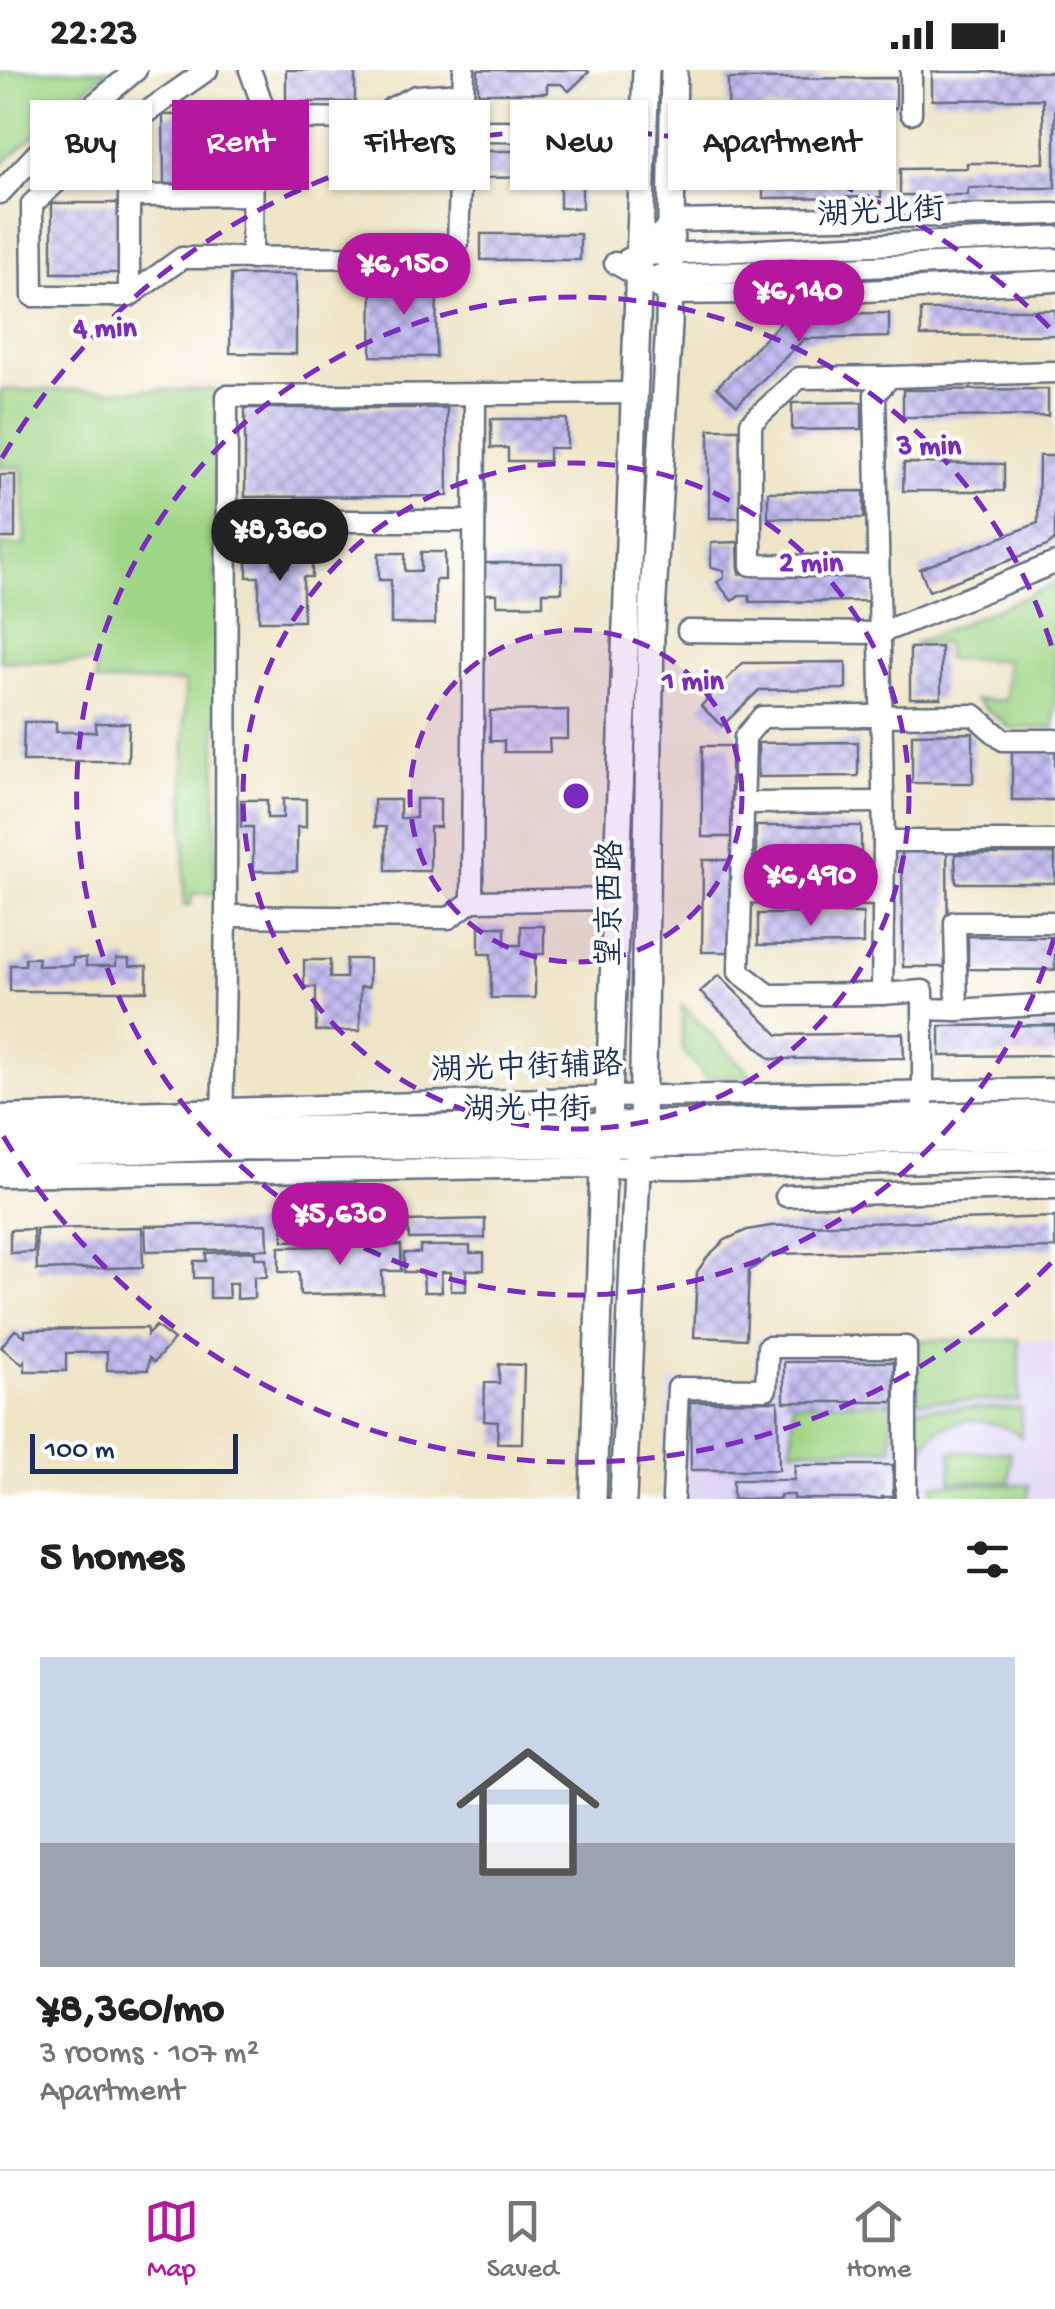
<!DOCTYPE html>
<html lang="en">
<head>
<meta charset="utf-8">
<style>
  :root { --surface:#fff; --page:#f2f2f2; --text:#222; --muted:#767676; --line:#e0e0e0; --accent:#b5179e }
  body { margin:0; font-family:"Gochi Hand","LXGW WenKai TC",sans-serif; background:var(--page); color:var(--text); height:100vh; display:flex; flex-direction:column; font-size:38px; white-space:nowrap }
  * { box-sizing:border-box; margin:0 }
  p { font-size:32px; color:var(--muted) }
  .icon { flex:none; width:55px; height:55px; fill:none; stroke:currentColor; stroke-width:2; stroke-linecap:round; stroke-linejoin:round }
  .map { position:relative; height:1429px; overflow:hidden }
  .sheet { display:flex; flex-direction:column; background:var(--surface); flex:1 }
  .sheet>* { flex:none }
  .guide { position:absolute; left:30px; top:30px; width:995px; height:90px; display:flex; gap:20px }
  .scale { position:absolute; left:30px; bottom:25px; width:208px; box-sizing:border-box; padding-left:10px; border:5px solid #1b2f5e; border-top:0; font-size:28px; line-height:35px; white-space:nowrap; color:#1b2f5e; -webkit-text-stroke:8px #fff; paint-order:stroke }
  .price { position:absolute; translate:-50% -85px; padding:0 22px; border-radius:35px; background:var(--accent); color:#fff; font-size:32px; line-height:65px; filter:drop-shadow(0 2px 5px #0008) }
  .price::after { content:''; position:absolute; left:50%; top:60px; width:30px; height:22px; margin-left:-15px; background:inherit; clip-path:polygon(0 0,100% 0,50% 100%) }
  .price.on { background:#222; color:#fff }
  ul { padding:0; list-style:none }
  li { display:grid; align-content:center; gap:20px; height:530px; padding:0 40px }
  li span { display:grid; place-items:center; height:310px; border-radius:0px; color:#555 }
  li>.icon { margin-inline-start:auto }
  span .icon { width:180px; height:180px; fill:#fffc; stroke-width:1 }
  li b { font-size:42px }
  h2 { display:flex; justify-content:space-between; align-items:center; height:120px; padding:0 40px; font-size:42px }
  .chip { padding:0 35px; border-radius:0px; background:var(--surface); box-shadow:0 2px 8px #0004; font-size:35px; line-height:90px }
  .chip.on { background:var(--accent); color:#fff }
  .status { display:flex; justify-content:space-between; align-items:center; height:70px; padding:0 50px; background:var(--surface); direction:ltr }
  .status svg { height:28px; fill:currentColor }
  .tab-bar { display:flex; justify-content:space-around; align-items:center; height:140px; border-top:2px solid var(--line); background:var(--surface); font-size:28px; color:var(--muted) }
  .tab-bar a { display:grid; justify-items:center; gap:5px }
  .tab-bar .on { color:var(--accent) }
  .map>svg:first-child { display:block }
  .built { fill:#dfd5f5 }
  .green { fill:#a0d687; stroke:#5e8272; stroke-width:2.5 }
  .building { fill:url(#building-cross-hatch) }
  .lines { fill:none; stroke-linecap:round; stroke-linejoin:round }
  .minor-casing { stroke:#656e82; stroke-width:25 }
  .major-casing { stroke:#656e82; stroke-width:30 }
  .minor { stroke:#fff; stroke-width:20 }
  .major { stroke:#fff; stroke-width:25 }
  .ring { fill:none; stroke:#7b2cbf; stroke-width:5; stroke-dasharray:18 12 }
  .labels { text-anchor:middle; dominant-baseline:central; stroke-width:8; stroke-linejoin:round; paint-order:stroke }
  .street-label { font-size:32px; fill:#1b2f5e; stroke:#fff }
  .centre { fill:#7b2cbf; stroke:#fff; stroke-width:5 }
  .ring-label { font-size:30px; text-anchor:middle; font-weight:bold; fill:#7b2cbf; stroke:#fff; stroke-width:8; stroke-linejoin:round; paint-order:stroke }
</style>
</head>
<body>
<div class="status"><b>22:23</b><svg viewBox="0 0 49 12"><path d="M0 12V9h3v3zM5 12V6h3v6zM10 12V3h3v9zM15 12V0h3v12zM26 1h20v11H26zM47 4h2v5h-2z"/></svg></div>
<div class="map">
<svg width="1055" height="1429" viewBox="0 0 1055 1429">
  <defs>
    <pattern id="building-cross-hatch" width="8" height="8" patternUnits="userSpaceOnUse" patternTransform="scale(2.5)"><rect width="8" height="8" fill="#c4bcef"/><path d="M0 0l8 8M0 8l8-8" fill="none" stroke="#9e99c5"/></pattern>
  </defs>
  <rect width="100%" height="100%" fill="#fff"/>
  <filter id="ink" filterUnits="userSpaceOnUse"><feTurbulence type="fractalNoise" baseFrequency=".01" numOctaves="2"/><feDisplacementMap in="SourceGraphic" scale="20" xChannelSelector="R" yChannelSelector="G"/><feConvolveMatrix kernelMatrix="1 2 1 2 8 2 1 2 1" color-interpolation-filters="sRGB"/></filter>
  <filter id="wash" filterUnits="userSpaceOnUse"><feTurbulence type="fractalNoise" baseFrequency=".0048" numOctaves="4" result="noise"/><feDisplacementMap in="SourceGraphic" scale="40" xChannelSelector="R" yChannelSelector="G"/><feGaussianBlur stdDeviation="2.25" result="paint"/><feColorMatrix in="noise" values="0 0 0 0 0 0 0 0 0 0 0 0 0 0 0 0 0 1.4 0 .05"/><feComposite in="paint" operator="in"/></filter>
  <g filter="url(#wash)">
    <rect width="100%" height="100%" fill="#eee4c6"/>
    <path class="built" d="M755,1268L1055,1271V1429H663L669,1311L755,1312Z"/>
    <g class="green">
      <path d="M0,0H107L0,96Z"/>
      <path d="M0,320H216V823L192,824L191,835H184L185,612H96V593L0,591V475H25L22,397H0Z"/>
      <path d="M1055,514V658H1010L975,630H1006V590L947,589L945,573L913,574Z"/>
      <path d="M682,935L753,1007H706L682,980Z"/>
      <path d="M918,1270H1019V1331H917Z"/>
      <path d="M793,1333H892V1379H792Z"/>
      <path d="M916,1338H1021V1367C996,1347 950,1342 928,1371C924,1377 920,1385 916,1392Z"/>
      <path d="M951,1382H1010V1412L951,1411Z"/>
      <path d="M933,1414L1029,1415L1028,1429H933Z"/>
    </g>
    <g id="blocks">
      <g class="building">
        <rect x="286" y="0" width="69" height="32"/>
        <path d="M478,0H586L589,2L569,21L561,14H547V23H478Z"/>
        <path d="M932,2H1055V118H968V125H900V99L967,98V93H1044L1043,29L932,30Z"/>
        <path d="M896,8V38H761L762,93H729L728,9Z"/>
        <path d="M235,44V114H164L163,45Z"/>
        <path d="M475,81H566L582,98V138H560V116L550,107L475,108Z"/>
        <path d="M881,98V127L763,128V115H749V99Z"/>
        <rect x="52" y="133" width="71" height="70"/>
        <rect x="481" y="164" width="99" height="26"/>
        <path d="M231,205H296V284L230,283Z"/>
        <path d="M372,208L437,209L436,287L371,286Z"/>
        <path d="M921,240H1055V265L921,266Z"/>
        <path d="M889,243V267L804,269L737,335L717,317L789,244Z"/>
        <path d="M1048,319V346L903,347V320Z"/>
        <path d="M862,332V359L792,360V333Z"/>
        <path d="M245,338H447L448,426L245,427Z"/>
        <path d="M491,349H567V378H549V391H508V378H491Z"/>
        <rect x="709" y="359" width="31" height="89"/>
        <path d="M1039,386H1055V470L1047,476L929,521L920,499L1038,453Z"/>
        <path d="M904,393L1004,394V421H903Z"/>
        <rect x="0" y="405" width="15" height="63"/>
        <path d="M864,421V448H768V422Z"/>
        <path d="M738,472L739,504H871L872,531L750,532L749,525H739L732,531L717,512L724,508V500L711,497V473Z"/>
        <path d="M289,479H312V507H303V551H259V507H247V480H273V498H289Z"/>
        <path d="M421,482H445V510H435V554H391V510H379V483H405V501H421Z"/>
        <path d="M484,493H562V522H543V535H497V524H484Z"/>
        <path d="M941,577V628H910V578Z"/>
        <path d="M846,592V619L759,620L722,656L701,636L743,593Z"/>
        <path d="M568,640V669H549L550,682H504V671H490V641Z"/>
        <path d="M24,652H56V662H96V653H129L128,691H23Z"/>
        <path d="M973,663V713H912V664Z"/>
        <path d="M858,672V706L758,707V673Z"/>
        <rect x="702" y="676" width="29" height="91"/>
        <rect x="1012" y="680" width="43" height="50"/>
        <path d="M283,729H306V757H297V801H253V757H241V730H267V748H283Z"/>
        <path d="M416,729H440V757H430V801H386V757H374V730H400V748H416Z"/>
        <rect x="756" y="756" width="105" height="31"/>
        <path d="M947,780L948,897H903L902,781Z"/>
        <path d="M955,784H1055V813H956Z"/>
        <path d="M703,790H730L729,882H702Z"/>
        <path d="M863,843V874L758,875V844Z"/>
        <path d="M521,856H544V884H535V928H491V884H479V857H505V875H521Z"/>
        <path d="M968,866L1055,867V900L968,899Z"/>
        <path d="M25,888H38V896L73,895V888H86V896H116V889H129V896H147V921H10V895H25Z"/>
        <path d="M346,889H369V917H360V961H316V917H304V890H330V908H346Z"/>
        <path d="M719,905L778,965L903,963L904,988L770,989L700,922Z"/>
        <path d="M1055,955V985L940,986V956Z"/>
        <path d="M1055,1147V1178L773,1184L749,1201L746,1269L694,1267L697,1202L708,1186L725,1170L747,1160L771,1156Z"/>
        <path d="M485,1149V1168L409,1169L408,1151Z"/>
        <path d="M385,1150L386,1168L283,1171V1153Z"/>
        <path d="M267,1154L268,1179L146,1181L145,1156Z"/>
        <path d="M142,1157L143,1197L37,1200L36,1159Z"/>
        <path d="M33,1159L34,1182L10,1183V1160Z"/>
        <path d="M401,1175V1201H382L383,1223L300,1225L299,1202H279V1177Z"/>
        <path d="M420,1176H470V1183H484V1200H466V1221H451V1202H441L442,1222H424L423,1202H404V1183H420Z"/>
        <path d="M255,1181V1188H266L267,1207H254V1228L237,1229V1213H228L229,1228H210V1208H194V1191H206V1183Z"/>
        <path d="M156,1256L174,1270L154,1292L149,1288L148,1300H107V1282L66,1283V1301H25V1290L22,1294L1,1277L15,1260L25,1266V1260L147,1258V1265Z"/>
        <rect x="784" y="1292" width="110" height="40"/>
        <path d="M499,1294L524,1295L522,1373H497L498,1352L484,1351L485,1313H499Z"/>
        <path d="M778,1331L779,1400H691L690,1332Z"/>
        <path d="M795,1395H893V1427H882V1429H794V1425H780V1429H733V1410H794Z"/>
      </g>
    </g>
  </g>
  <g filter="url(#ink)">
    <use href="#blocks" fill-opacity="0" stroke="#656e82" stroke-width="2.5"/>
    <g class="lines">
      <defs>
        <g id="minor">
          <path d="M207,0L91,81L32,134L33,226H129L182,188L444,187L458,172L464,0"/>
          <path d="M250,0L264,39"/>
          <path d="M911,0V43"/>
          <path d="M462,61L643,62"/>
          <path d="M0,123L43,77L136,0"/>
          <path d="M641,185L672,151L1055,144"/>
          <path d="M252,189L253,55L264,39L276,48L378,49L392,38L416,26L463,23"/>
          <path d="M628,189L641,185L1055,167"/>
          <path d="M615,193L669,224L845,222L1055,211"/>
          <path d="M657,206L1055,189"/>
          <path d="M129,226V126L251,125"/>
          <path d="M228,451H474"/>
          <path d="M878,497L751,495V353L799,308L890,307"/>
          <path d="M688,561L880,563L1055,493"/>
          <path d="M743,733L882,732"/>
          <path d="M884,771H1055"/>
          <path d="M741,822L882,825"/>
          <path d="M472,831L616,829"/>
          <path d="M226,846L449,848L472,831L475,325"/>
          <path d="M882,924L769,925L739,902L745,667L762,647L974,645L1003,670H1055"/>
          <path d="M924,939L957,940L1055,934"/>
          <path d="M957,940L955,852H1055"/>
          <path d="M923,1034V921L882,924L884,771L875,324L890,307L1055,302"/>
          <path d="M0,1046L608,1027L1055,1019"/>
          <path d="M222,1059L226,846L227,326L636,323"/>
          <path d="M0,1106L574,1097L684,1098L1055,1089"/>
          <path d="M786,1126L1055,1118"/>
          <path d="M673,1429L678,1318L766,1319L768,1277H906V1429"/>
        </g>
        <g id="major">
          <path d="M0,1063L580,1056L1055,1043"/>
          <path d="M0,1085L232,1077L640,1074L1055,1067"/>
          <path d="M593,1429L603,1098L608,1054L646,0"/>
          <path d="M623,1429L637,1099L642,1054L651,562L669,254L674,0"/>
        </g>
      </defs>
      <use href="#minor" class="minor-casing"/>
      <use href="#major" class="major-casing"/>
      <use href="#minor" class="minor"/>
      <use href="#major" class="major"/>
    </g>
  </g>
  <circle cx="576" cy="726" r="166" fill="#7b2cbf" fill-opacity=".12"/>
  <g class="ring">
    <circle cx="576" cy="726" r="166"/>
    <circle cx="576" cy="726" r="333"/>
    <path d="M1054 868A499 499 0 1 1 1054 584"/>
    <path d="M1051 1193A666 666 0 0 1 2 1064M2 388A666 666 0 0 1 1051 259"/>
  </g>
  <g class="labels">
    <g class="street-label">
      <text transform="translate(881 145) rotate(-3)">湖光北街</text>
      <text transform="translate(613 834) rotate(-89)">望京西路</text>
      <text transform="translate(527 1000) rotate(-2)">湖光中街辅路</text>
      <text x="527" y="1042">湖光中街</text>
    </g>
  </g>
  <circle cx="576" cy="726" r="15" class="centre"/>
  <g class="ring-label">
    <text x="105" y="266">4 min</text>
    <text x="929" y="384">3 min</text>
    <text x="811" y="501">2 min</text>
    <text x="693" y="619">1 min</text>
  </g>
</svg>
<div class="scale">100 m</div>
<b class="price" style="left:404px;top:248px">¥6,150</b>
<b class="price" style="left:799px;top:275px">¥6,140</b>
<b class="price on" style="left:280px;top:514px">¥8,360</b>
<b class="price" style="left:811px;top:859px">¥6,490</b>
<b class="price" style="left:340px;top:1198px">¥5,630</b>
<div class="guide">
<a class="chip">Buy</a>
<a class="chip on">Rent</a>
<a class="chip">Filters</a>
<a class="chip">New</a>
<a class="chip">Apartment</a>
</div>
</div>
<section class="sheet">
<h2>5 homes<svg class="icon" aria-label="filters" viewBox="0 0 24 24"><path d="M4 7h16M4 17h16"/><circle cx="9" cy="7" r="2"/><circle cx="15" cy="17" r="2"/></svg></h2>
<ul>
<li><span style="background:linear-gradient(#c9d6e8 60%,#9aa5b1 0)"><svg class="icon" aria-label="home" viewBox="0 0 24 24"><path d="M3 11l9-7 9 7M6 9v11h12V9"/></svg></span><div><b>¥8,360/mo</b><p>3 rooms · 107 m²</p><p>Apartment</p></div></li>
</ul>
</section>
<nav class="tab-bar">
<a class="on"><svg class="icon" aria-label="map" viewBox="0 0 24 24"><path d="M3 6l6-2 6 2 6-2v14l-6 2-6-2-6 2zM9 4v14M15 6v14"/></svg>Map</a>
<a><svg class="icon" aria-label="saved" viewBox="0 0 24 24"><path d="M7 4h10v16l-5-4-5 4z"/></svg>Saved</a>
<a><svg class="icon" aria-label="home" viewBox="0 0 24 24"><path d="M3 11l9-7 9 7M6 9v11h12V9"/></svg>Home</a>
</nav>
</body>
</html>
